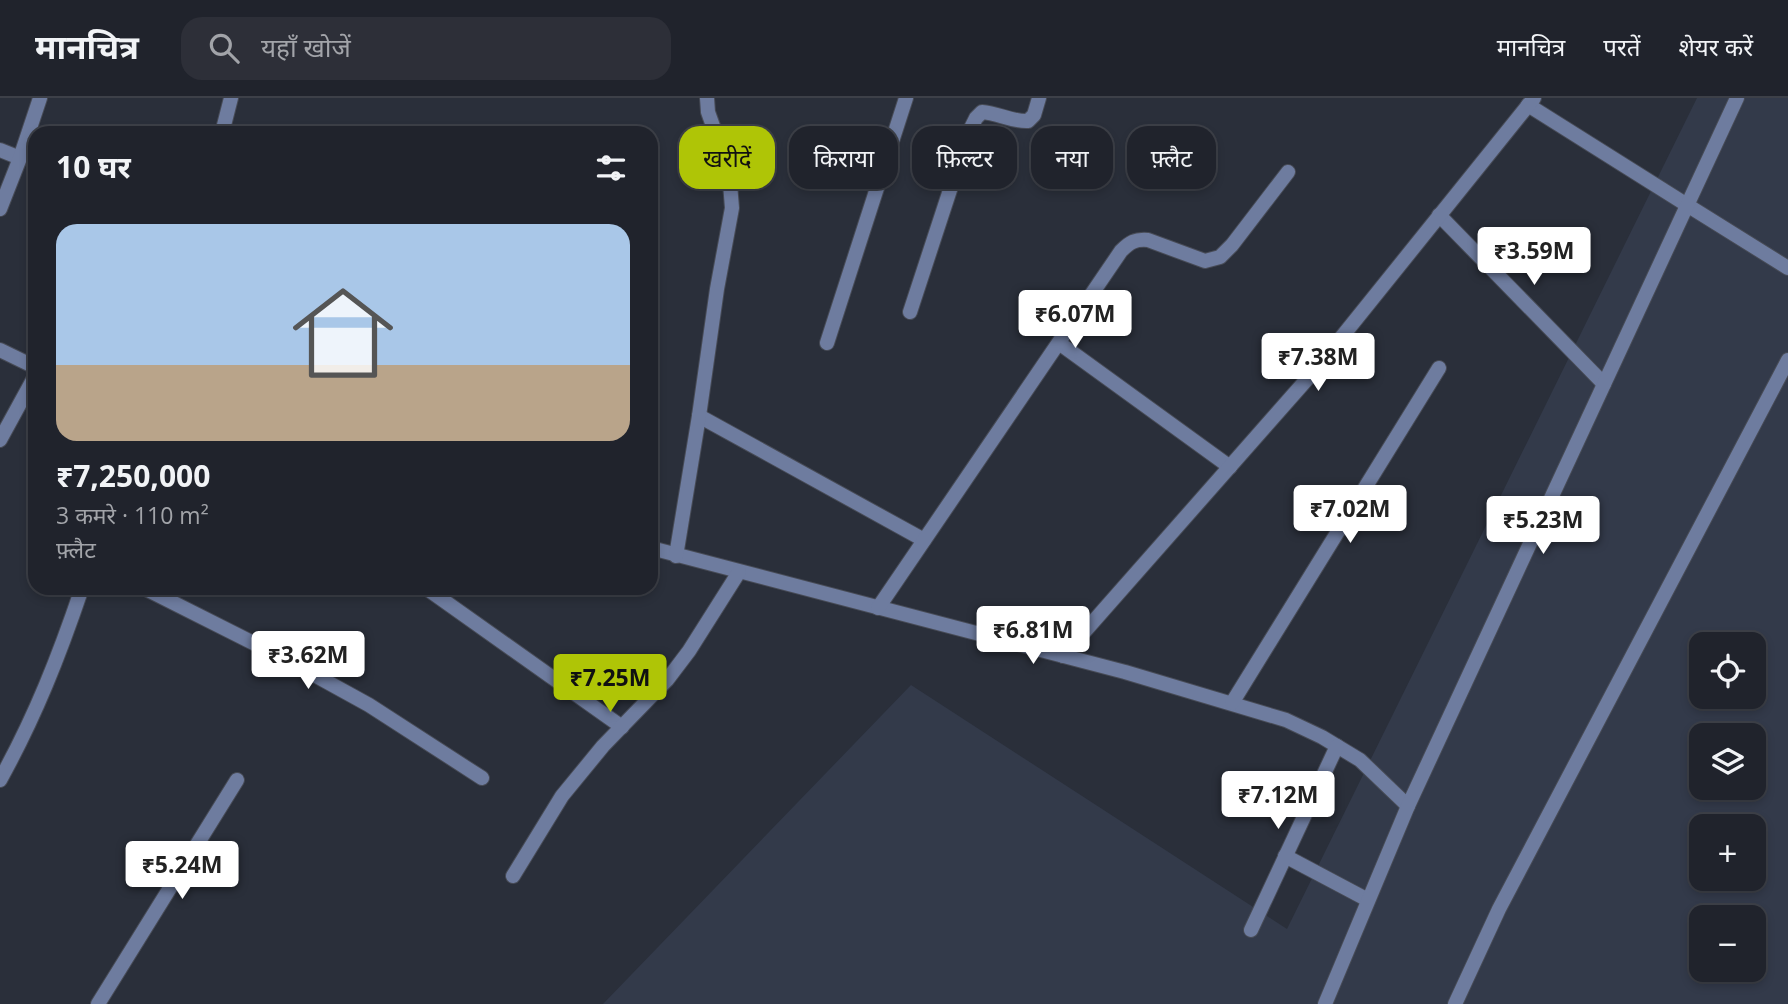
<!DOCTYPE html>
<html lang="hi">
<head>
<meta charset="utf-8">
<style>
  :root { --surface:#20232c; --page:#2d2f38; --text:#f1f3f6; --muted:#a2a4a9; --line:#3d4048; --accent:#afc506 }
  body { margin:0; font-family:"Open Sans","Noto Sans Devanagari",sans-serif; background:var(--page); color:var(--text); height:100vh; display:flex; flex-direction:column; font-size:26px; white-space:nowrap }
  * { box-sizing:border-box; margin:0 }
  p { font-size:23px; color:var(--muted) }
  .icon { flex:none; width:38px; height:38px; fill:none; stroke:currentColor; stroke-width:2; stroke-linecap:round; stroke-linejoin:round }
  .map { position:relative; flex:1; overflow:hidden }
  .drawer { position:absolute; left:28px; top:28px; width:630px; height:469px; display:flex; flex-direction:column; background:var(--surface); border-radius:21px; box-shadow:0 4px 10px #0003,0 0 0 2px var(--line) }
  .drawer>* { flex:none }
  .top-card { position:absolute; left:679px; top:28px; width:665px; height:63px; display:flex; gap:14px }
  .tools { position:absolute; left:1689px; top:534px; display:grid; gap:14px }
  .tools a { display:grid; place-items:center; width:77px; height:77px; border-radius:14px; background:var(--surface); box-shadow:0 4px 10px #0003,0 0 0 2px var(--line); font-size:35px }
  .price { position:absolute; translate:-50% -60px; padding:0 16px; border-radius:7px; background:#fff; color:#222; font-size:23px; line-height:46px; filter:drop-shadow(0 2px 4px #0008) }
  .price::after { content:''; position:absolute; left:50%; top:42px; width:21px; height:16px; margin-left:-10px; background:inherit; clip-path:polygon(0 0,100% 0,50% 100%) }
  .price.selected { background:var(--accent); color:#111 }
  ul { padding:0; list-style:none }
  li { display:grid; align-content:center; gap:14px; height:371px; padding:0 28px }
  li+li { border-top:2px solid var(--line) }
  li span { display:grid; place-items:center; height:217px; border-radius:21px; color:#555 }
  li>.icon { margin-inline-start:auto }
  span .icon { width:126px; height:126px; fill:#fffc; stroke-width:1 }
  li b { font-size:30px }
  h2 { display:flex; justify-content:space-between; align-items:center; height:84px; padding:0 28px; font-size:30px }
  .tag { padding:0 24px; border-radius:21px; background:var(--surface); box-shadow:0 4px 10px #0003,0 0 0 2px var(--line); font-size:24px; line-height:63px }
  .tag.selected { background:var(--accent); color:#111 }
  header { display:flex; align-items:center; gap:42px; box-sizing:border-box; height:98px; padding:0 35px; background:var(--surface); border-bottom:2px solid var(--line) }
  header strong { font-size:33px }
  nav { display:flex; gap:38px; margin-inline-start:auto; font-size:24px }
  .search { width:490px; height:63px; background:var(--page); display:flex; align-items:center; gap:18px; box-sizing:border-box; padding:0 24px; border-radius:21px; color:var(--muted); font-size:26px }
  .map>svg:first-child { display:block }
  .built { fill:#333a4a; fill-rule:evenodd }
  .lines { fill:none; stroke-linecap:round; stroke-linejoin:round }
  .service-casing { stroke:#474b56; stroke-width:16 }
  .minor-casing { stroke:#474b56; stroke-width:16 }
  .tertiary-casing { stroke:#474b56; stroke-width:16 }
  .service { stroke:#6e7c9f; stroke-width:14 }
  .minor { stroke:#6e7c9f; stroke-width:14 }
  .tertiary { stroke:#6e7c9f; stroke-width:14 }
</style>
</head>
<body>
<header>
<strong>मानचित्र</strong>
<div class="search"><svg class="icon" aria-label="search" viewBox="0 0 24 24"><circle cx="10" cy="10" r="6"/><path d="M15 15l6 6"/></svg>यहाँ खोजें</div>
<nav><a>मानचित्र</a><a>परतें</a><a>शेयर करें</a></nav>
</header>
<div class="map">
<svg width="1788" height="906" viewBox="0 0 1788 906">
  <rect width="100%" height="100%" fill="#2a2f3a"/>
  <path class="built" d="M1697,0H1788V906H603L911,587L1287,831ZM1701,546H1754V598H1701ZM1701,637H1754V690H1701ZM1701,728H1754V780H1701ZM1701,819H1754V872H1701Z"/>
  <g class="lines">
    <defs>
      <g id="service">
        <path d="M1687,107L1788,170"/>
        <path d="M1455,906L1499,811L1788,262"/>
      </g>
      <g id="minor">
        <path d="M1528,7L1687,107"/>
        <path d="M222,35L231,0"/>
        <path d="M0,52L20,60"/>
        <path d="M0,111L20,60L40,0"/>
        <path d="M1439,117L1604,286"/>
        <path d="M910,214L969,34L976,20L982,14C998,15 1012,24 1028,23L1034,17L1039,0"/>
        <path d="M827,245L906,0"/>
        <path d="M1059,245L1230,369"/>
        <path d="M0,252L35,269"/>
        <path d="M699,318L924,442"/>
        <path d="M0,342L35,278"/>
        <path d="M651,450L1125,574L1286,622L1322,639L1360,662L1408,708"/>
        <path d="M676,458L699,318L717,191L732,110L729,73L708,14L707,0"/>
        <path d="M144,490L291,564L369,607L482,680"/>
        <path d="M426,490L622,629"/>
        <path d="M878,510L1121,153C1130,144 1135,141 1148,142L1205,163L1220,159L1232,147L1288,74"/>
        <path d="M1063,558L1316,271L1534,0"/>
        <path d="M1232,605L1439,270"/>
        <path d="M0,682C35,619 59,558 82,490"/>
        <path d="M1285,758L1368,802"/>
        <path d="M513,778L562,698L603,648L667,582L689,553L739,474"/>
        <path d="M1251,832L1337,648"/>
        <path d="M98,906L237,682"/>
      </g>
      <path id="tertiary" d="M1325,906L1408,708L1737,0"/>
    </defs>
    <use href="#service" class="service-casing"/>
    <use href="#minor" class="minor-casing"/>
    <use href="#tertiary" class="tertiary-casing"/>
    <use href="#service" class="service"/>
    <use href="#minor" class="minor"/>
    <use href="#tertiary" class="tertiary"/>
  </g>
</svg>
<div class="tools">
<a><svg class="icon" aria-label="locate" viewBox="0 0 24 24"><circle cx="12" cy="12" r="6"/><path d="M12 2v4M12 18v4M2 12h4M18 12h4"/></svg></a>
<a><svg class="icon" aria-label="layers" viewBox="0 0 24 24"><path d="M12 4l9 5-9 5-9-5zM3 14l9 5 9-5"/></svg></a>
<a>+</a>
<a>−</a>
</div>
<b class="price" style="left:1534px;top:189px">₹3.59M</b>
<b class="price" style="left:1075px;top:252px">₹6.07M</b>
<b class="price" style="left:1318px;top:295px">₹7.38M</b>
<b class="price" style="left:1350px;top:447px">₹7.02M</b>
<b class="price" style="left:1543px;top:458px">₹5.23M</b>
<b class="price" style="left:1033px;top:568px">₹6.81M</b>
<b class="price" style="left:308px;top:593px">₹3.62M</b>
<b class="price selected" style="left:610px;top:616px">₹7.25M</b>
<b class="price" style="left:1278px;top:733px">₹7.12M</b>
<b class="price" style="left:182px;top:803px">₹5.24M</b>
<div class="top-card">
<a class="tag selected">खरीदें</a>
<a class="tag">किराया</a>
<a class="tag">फ़िल्टर</a>
<a class="tag">नया</a>
<a class="tag">फ़्लैट</a>
</div>
<section class="drawer">
<h2>10 घर<svg class="icon" aria-label="filters" viewBox="0 0 24 24"><path d="M4 7h16M4 17h16"/><circle cx="9" cy="7" r="2"/><circle cx="15" cy="17" r="2"/></svg></h2>
<ul>
<li><span style="background:linear-gradient(#a9c7e8 65%,#b9a48a 0)"><svg class="icon" aria-label="home" viewBox="0 0 24 24"><path d="M3 11l9-7 9 7M6 9v11h12V9"/></svg></span><div><b>₹7,250,000</b><p>3 कमरे · 110 m²</p><p>फ़्लैट</p></div></li>
</ul>
</section>
</div>
</body>
</html>
